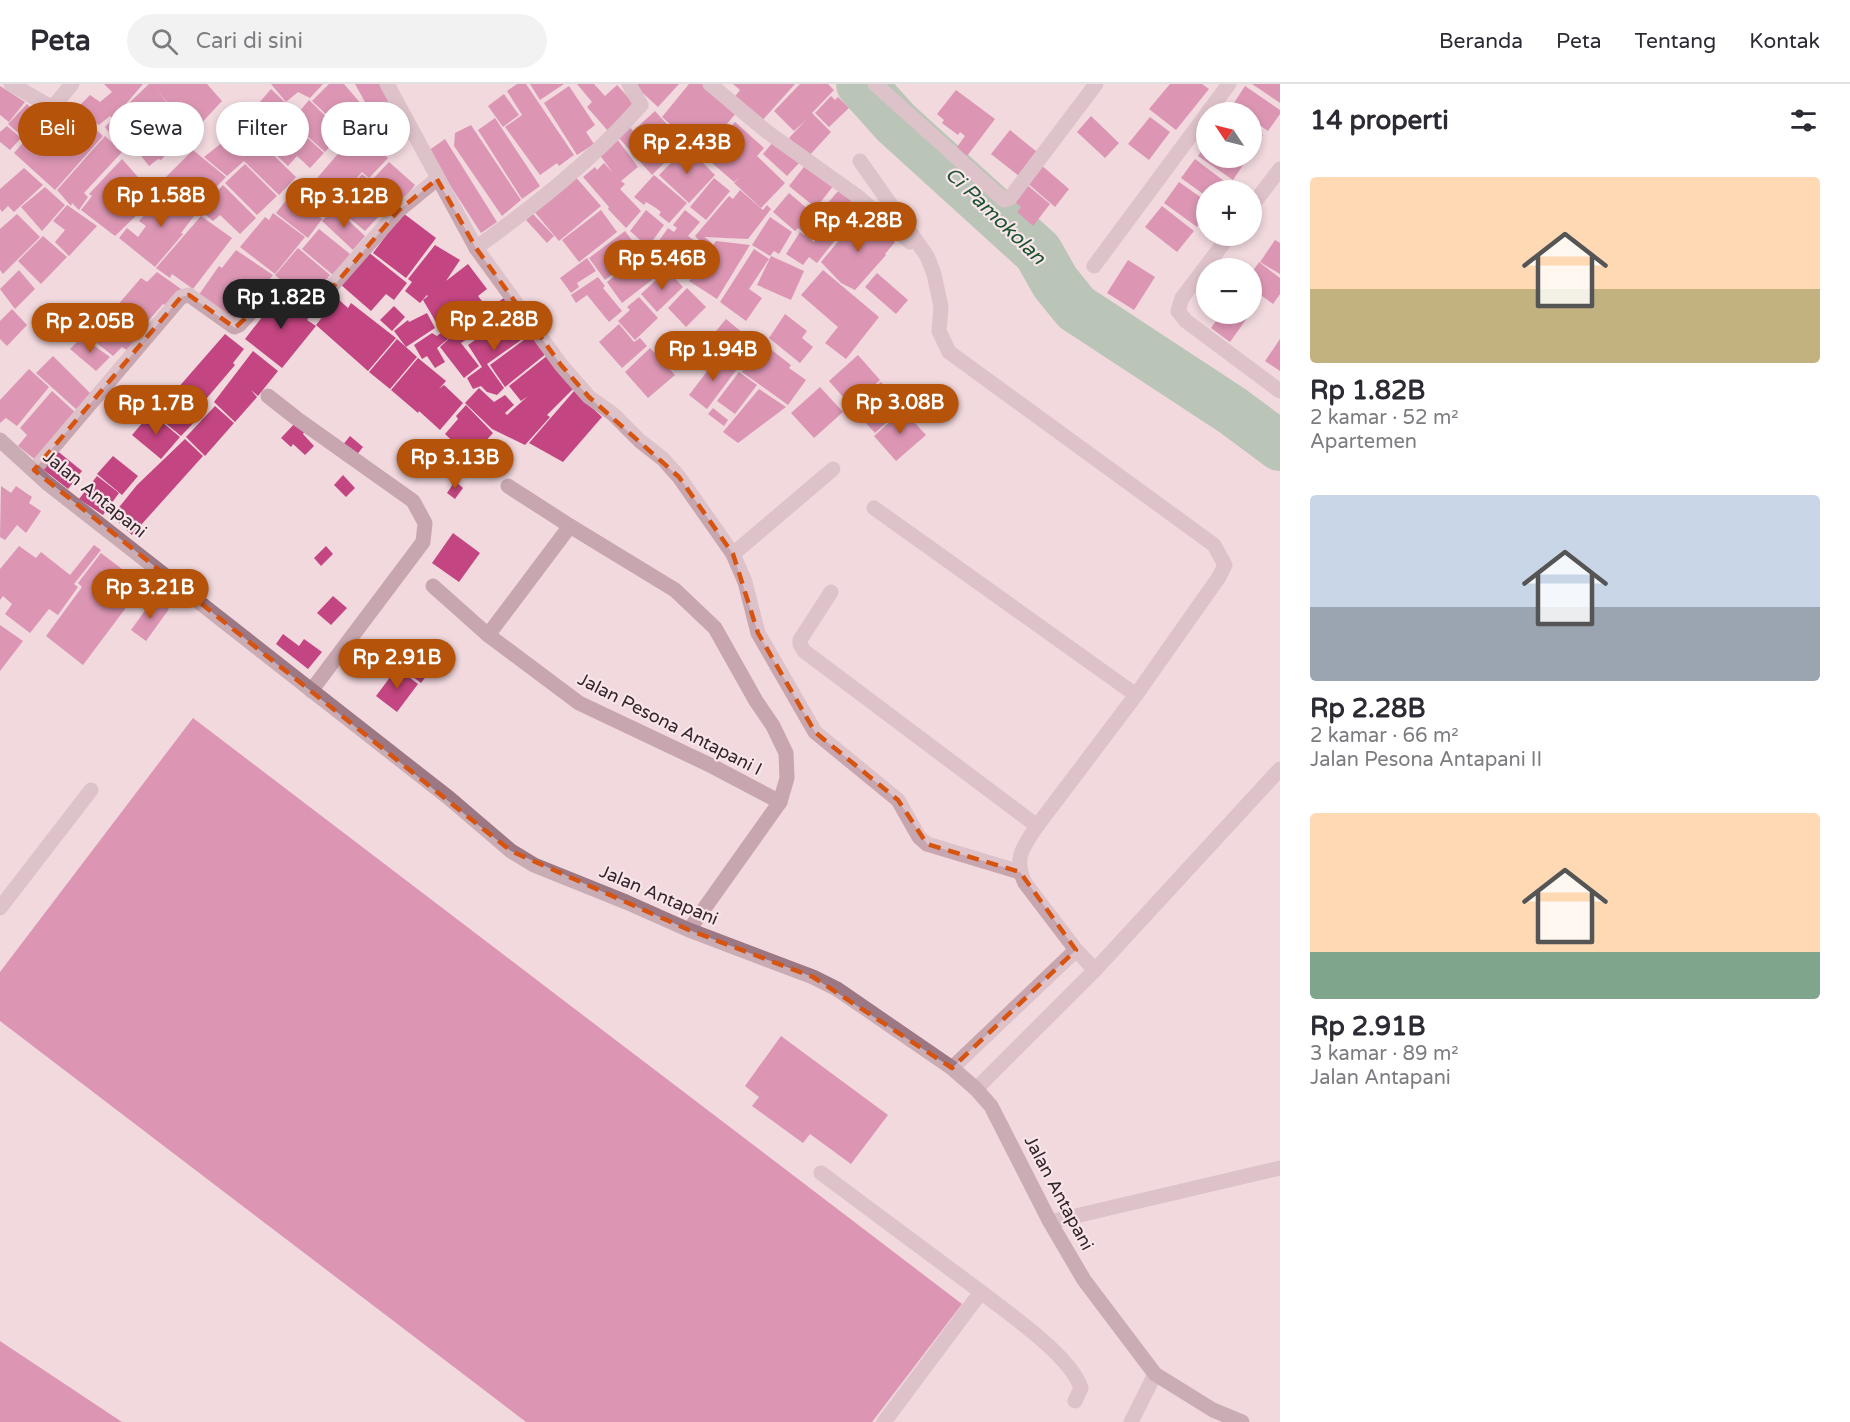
<!DOCTYPE html>
<html lang="id">
<head>
<meta charset="utf-8">
<style>
  :root { --surface:#fff; --page:#f2f2f3; --text:#2b2b33; --muted:#7c7c81; --line:#e1e1e2; --accent:#b45309 }
  body { margin:0; font-family:"Varela Round",sans-serif; background:var(--page); color:var(--text); height:100vh; display:flex; flex-direction:column; font-size:22px; white-space:nowrap }
  * { box-sizing:border-box; margin:0 }
  p { font-size:20px; color:var(--muted) }
  .icon { flex:none; width:33px; height:33px; fill:none; stroke:currentColor; stroke-width:2; stroke-linecap:round; stroke-linejoin:round }
  .map { position:relative; flex:1; overflow:hidden }
  .panel { display:flex; flex-direction:column; background:var(--surface); width:570px }
  .panel>* { flex:none }
  .guide { position:absolute; left:18px; top:18px; width:570px; height:54px; display:flex; gap:12px }
  .needle { width:39px; rotate:305deg }
  .buttons { position:absolute; left:1196px; top:18px; display:grid; gap:12px }
  .buttons a { display:grid; place-items:center; width:66px; height:66px; border-radius:50%; background:var(--surface); box-shadow:0 3px 9px #0003; font-size:30px }
  .price { position:absolute; translate:-50% -51px; padding:0 14px; border-radius:21px; background:var(--accent); color:#fff; font-size:20px; line-height:39px; filter:drop-shadow(0 2px 3px #0008) }
  .price::after { content:''; position:absolute; left:50%; top:36px; width:18px; height:14px; margin-left:-9px; background:inherit; clip-path:polygon(0 0,100% 0,50% 100%) }
  .price.active { background:#222; color:#fff }
  ul { padding:0; list-style:none }
  li { display:grid; align-content:center; gap:12px; height:318px; padding:0 30px }
  li span { display:grid; place-items:center; height:186px; border-radius:6px; color:#555 }
  li>.icon { margin-inline-start:auto }
  span .icon { width:108px; height:108px; fill:#fffc; stroke-width:1 }
  li b { font-size:26px }
  h2 { display:flex; justify-content:space-between; align-items:center; height:72px; padding:0 30px; font-size:26px }
  .tag { padding:0 21px; border-radius:27px; background:var(--surface); box-shadow:0 3px 9px #0003; font-size:21px; line-height:54px }
  .tag.active { background:var(--accent); color:#fff }
  header { display:flex; align-items:center; gap:36px; box-sizing:border-box; height:84px; padding:0 30px; background:var(--surface); border-bottom:2px solid var(--line) }
  header strong { font-size:28px }
  nav { display:flex; gap:33px; margin-inline-start:auto; font-size:21px }
  .search { width:420px; height:54px; background:var(--page); display:flex; align-items:center; gap:15px; box-sizing:border-box; padding:0 21px; border-radius:33px; color:var(--muted); font-size:22px }
  main { display:flex; flex:1; min-height:0 }
  .map>svg:first-child { display:block }
  .lines { fill:none; stroke-linecap:round; stroke-linejoin:round }
  .river { stroke:#79ad89; stroke-width:50 }
  .building { fill:#c34581 }
  .lane { stroke:#c8a6af; stroke-width:15 }
  .street { stroke:#c8a6af; stroke-width:15 }
  .secondary { stroke:#9c7784; stroke-width:15 }
  .marked { fill:none; stroke:#d6540f; stroke-width:4.5; stroke-dasharray:12 8; stroke-linejoin:round }
  .labels { text-anchor:middle; dominant-baseline:central; stroke-width:4.5; stroke-linejoin:round; paint-order:stroke }
  .street-label { font-size:18px; fill:#34262c; stroke:#f8e5e9 }
  .water-label { font-size:20px; font-style:italic; fill:#1d5430; stroke:#f8e5e9 }
</style>
</head>
<body>
<header>
<strong>Peta</strong>
<div class="search"><svg class="icon" aria-label="search" viewBox="0 0 24 24"><circle cx="10" cy="10" r="6"/><path d="M15 15l6 6"/></svg>Cari di sini</div>
<nav><a>Beranda</a><a>Peta</a><a>Tentang</a><a>Kontak</a></nav>
</header>
<main>
<div class="map">
<svg width="1280" height="1338" viewBox="0 0 1280 1338">
  <rect width="100%" height="100%" fill="#f1d9de"/>
  <g class="lines">
    <path class="river" d="M861,0L896,39L1038,168L1055,198L1076,224L1233,327L1280,362"/>
  </g>
  <g class="building">
    <path d="M104,0H143L113,35L110,32L99,41L76,25L90,11L100,18L112,8Z"/>
    <path d="M149,0H207L222,17L194,47L156,6L192,47L172,64L161,76L158,75L149,82L130,58L149,39L130,18Z"/>
    <path d="M271,0H323L310,14L298,8L286,18Z"/>
    <path d="M329,0H344L368,28L356,43L353,40L345,48L312,17Z"/>
    <path d="M355,0H381L395,25L375,36Z"/>
    <path d="M517,0H526L574,71L559,82L557,79L540,91L505,43L522,31L507,7Z"/>
    <path d="M530,0H564L540,16Z"/>
    <path d="M577,0H594L605,12L617,1L637,23L609,48L587,23L592,18Z"/>
    <path d="M633,0H679L658,23Z"/>
    <path d="M689,0H705L736,29L706,65L703,62L700,66L662,33Z"/>
    <path d="M733,0H795L760,39L733,15L740,6Z"/>
    <path d="M800,0H828L834,6L812,29L831,48L808,73L789,54L806,36L794,47L774,27Z"/>
    <path d="M1170,0H1202L1209,5L1176,46L1149,25Z"/>
    <path d="M1252,0H1280V19Z"/>
    <path d="M0,2L25,18L9,38L0,31Z"/>
    <path d="M569,2L595,41L586,48L594,60L577,71L544,19Z"/>
    <path d="M1245,2L1280,26V30L1268,47L1251,35V28H1241L1232,22Z"/>
    <path d="M271,5L289,22L280,31L282,34L266,51L246,34Z"/>
    <path d="M956,6L995,35L967,72L957,63L965,52L960,48L958,51L942,39L944,36L937,30Z"/>
    <path d="M504,10L519,31L503,43L488,22Z"/>
    <path d="M831,12L835,16L838,13L849,24L829,43L815,29Z"/>
    <path d="M309,16L343,49L325,68L296,42L299,39L294,34Z"/>
    <path d="M27,20L40,33L23,53L8,40Z"/>
    <path d="M128,20L146,40L124,61L113,50L111,51L105,43Z"/>
    <path d="M655,27L684,59L652,91L618,53L629,42L633,47Z"/>
    <path d="M79,30L103,52L55,106L14,69L43,36L55,46L66,36L69,39Z"/>
    <path d="M1091,32L1119,59L1105,74L1077,48Z"/>
    <path d="M1150,33L1170,48L1149,76L1128,60Z"/>
    <path d="M495,34L540,102L522,115L478,46Z"/>
    <path d="M287,35L324,69L310,84L297,72L288,82L263,59Z"/>
    <path d="M384,36L401,57L385,71L388,74L369,94L362,88L323,133L301,113L342,65L348,70L346,67L349,65L346,61L341,64L337,59L356,45L363,54Z"/>
    <path d="M735,38L764,64L757,72L785,99L761,124L734,99L740,93L734,98L704,72Z"/>
    <path d="M471,41L521,116L502,132L454,62L455,49Z"/>
    <path d="M7,42L21,54L10,66L0,58V48Z"/>
    <path d="M243,42L296,93L279,111L244,77L227,92L204,73Z"/>
    <path d="M1251,43L1263,51L1251,68Z"/>
    <path d="M1010,46L1037,68L1019,92L991,70Z"/>
    <path d="M105,52L122,68L84,109L88,113L79,126L72,119L71,122L57,106Z"/>
    <path d="M445,55L497,138L481,149L428,67Z"/>
    <path d="M617,55L638,83L621,97L625,100L620,105L641,127L626,144L608,125L609,123L583,93L595,83L597,86L604,79L613,89L599,70Z"/>
    <path d="M774,57L799,79L787,92L763,70Z"/>
    <path d="M1206,60V74H1245L1247,75L1233,96L1198,72Z"/>
    <path d="M687,63L715,91L689,119L659,91Z"/>
    <path d="M193,66L226,93L198,122L166,93Z"/>
    <path d="M122,75L145,101L133,116L143,125L115,152L81,126L92,112L89,110Z"/>
    <path d="M1195,75L1228,100L1223,106H1206V112L1181,94Z"/>
    <path d="M389,78L415,101L400,120L372,96Z"/>
    <path d="M807,79L834,101L816,124L789,102Z"/>
    <path d="M245,80L277,112L257,131L225,99Z"/>
    <path d="M1040,80L1069,105L1055,123L1025,97Z"/>
    <path d="M24,84L43,101L14,128L8,122L2,128L0,125V105Z"/>
    <path d="M362,90L394,116L365,147L335,122Z"/>
    <path d="M573,90L601,122L559,157L532,125Z"/>
    <path d="M654,91L687,119L669,139L659,131L661,128L656,124L646,118L644,121L634,113Z"/>
    <path d="M714,94L730,107L706,136L690,123Z"/>
    <path d="M1179,98L1206,117V131L1197,143L1164,119Z"/>
    <path d="M1026,100L1050,120L1033,142L1017,128L1021,123L1013,116Z"/>
    <path d="M223,101L256,134L240,150L220,131L213,137L200,126Z"/>
    <path d="M45,103L65,121L42,147L21,123Z"/>
    <path d="M296,104L301,108L296,114L322,135L308,154L276,129Z"/>
    <path d="M172,106L198,127L181,149L183,150L155,183L119,154L127,144L138,153L146,142L139,137L163,109L168,113Z"/>
    <path d="M740,106L763,126L767,121L771,125L748,155L704,153L711,158L687,194L651,168L668,144L674,148L677,144L673,141L685,126L700,138L688,152L698,159L700,157L695,152L729,112L733,115Z"/>
    <path d="M839,106L859,124L840,145L821,127Z"/>
    <path d="M789,109L823,138L811,153L798,144L795,147L773,128Z"/>
    <path d="M67,121L97,142L69,172L55,158L65,146L53,137Z"/>
    <path d="M1162,122L1194,147L1177,168L1145,143Z"/>
    <path d="M337,126L365,152L353,166L322,137L331,128L333,130Z"/>
    <path d="M601,126L617,148L579,178L562,156Z"/>
    <path d="M646,126L664,141L648,163L630,147Z"/>
    <path d="M273,129L305,153L275,190L240,163L265,133L269,136Z"/>
    <path d="M403,129L436,154L406,194L373,169Z"/>
    <path d="M862,129L895,158L885,170L886,171L855,206L841,199L821,178Z"/>
    <path d="M17,130L40,153L3,190L0,186V145Z"/>
    <path d="M533,130L554,152L547,159L526,136Z"/>
    <path d="M201,132L232,154L193,205L172,190L170,194L156,184Z"/>
    <path d="M770,133L792,148L779,170L774,167L770,172L752,161Z"/>
    <path d="M827,140L840,150L817,179L809,173L803,181L786,170L800,148L814,158Z"/>
    <path d="M319,145L350,170L333,191L302,165Z"/>
    <path d="M625,147L641,168L605,196L589,174Z"/>
    <path d="M43,152L67,173L41,200L18,177Z"/>
    <path d="M1275,156L1280,159V190L1260,178Z"/>
    <path d="M716,157L750,161L717,215L689,197Z"/>
    <path d="M435,161L460,176L446,197L468,180L487,205L478,212L485,221L452,245L453,248L504,214L512,226L461,259L479,282L464,294L440,263L454,250L437,264L445,278L435,284L427,272L422,275L414,261L432,249L437,252L450,242L448,239L440,245L423,216L428,212L427,211L420,219L405,207L412,198L408,195Z"/>
    <path d="M298,164L330,191L321,202L325,206L308,219L275,191Z"/>
    <path d="M754,165L769,175L749,205L762,214L746,237L720,218Z"/>
    <path d="M236,166L273,191L235,240L198,212L219,182L222,184Z"/>
    <path d="M367,167L407,199L394,216L386,210L371,227L340,200Z"/>
    <path d="M646,168L662,188L622,219L607,198Z"/>
    <path d="M771,172L804,187L791,216L757,201Z"/>
    <path d="M587,174L596,187L577,199L579,203L571,209L560,194Z"/>
    <path d="M1128,176L1155,193L1134,226L1107,209Z"/>
    <path d="M1259,178L1280,194V210L1273,220L1251,204V190Z"/>
    <path d="M19,186L35,205L15,225L0,205Z"/>
    <path d="M667,186L683,203L657,228L641,210Z"/>
    <path d="M823,186L879,233L846,275L825,259L838,243L801,211Z"/>
    <path d="M157,188L184,207L171,224L163,220L136,251L109,231L141,194L147,198Z"/>
    <path d="M877,189L908,216L896,230L865,203Z"/>
    <path d="M598,193L605,202L603,204L622,227L609,238L587,211L576,219L571,211Z"/>
    <path d="M687,204L706,223L686,243L668,224Z"/>
    <path d="M1251,208L1260,215L1251,228Z"/>
    <path d="M280,210L312,229L307,236L316,242L282,284L245,255Z"/>
    <path d="M639,213L658,234L635,256L618,237L630,226L627,223Z"/>
    <path d="M337,214L348,224L351,219L396,254L368,287L316,241Z"/>
    <path d="M394,222L405,233L392,247L380,236Z"/>
    <path d="M12,225L27,241L7,262L0,255V237Z"/>
    <path d="M101,226L141,258L131,269L122,263L113,272L82,247Z"/>
    <path d="M427,229L435,244L406,263L394,247L408,236L409,238Z"/>
    <path d="M513,229L528,251L487,280L504,304L497,311L487,308L481,302L473,305L467,294L482,283L468,261Z"/>
    <path d="M785,230L807,247L802,254L813,263L800,279L769,254Z"/>
    <path d="M1221,230H1250L1230,258L1211,244Z"/>
    <path d="M726,235L744,250L725,274L707,258Z"/>
    <path d="M619,240L634,258L640,254L647,262L622,284L599,258Z"/>
    <path d="M225,250L244,265L233,279L235,281L201,321L177,305Z"/>
    <path d="M532,250L547,269L505,303L490,281Z"/>
    <path d="M82,253L110,273L96,287L70,265Z"/>
    <path d="M397,255L417,273L390,305L369,288Z"/>
    <path d="M1280,255V287L1265,277Z"/>
    <path d="M650,264L675,291L648,314L625,288Z"/>
    <path d="M760,264L765,268L769,264L791,281L789,284L806,296L788,321L742,288Z"/>
    <path d="M253,267L278,287L258,312L251,306L257,313L235,338L214,318Z"/>
    <path d="M548,271L577,301L547,331L550,333L525,361L492,345L465,319L479,304L494,318L505,311L514,321L505,329L507,331L528,312L521,317L509,302Z"/>
    <path d="M858,271L880,296L851,322L829,297Z"/>
    <path d="M53,272L91,310L77,326L36,289Z"/>
    <path d="M719,272L737,285L707,325L689,311Z"/>
    <path d="M418,274L446,297L439,305L444,301L463,319L440,346L419,327L418,329L391,306Z"/>
    <path d="M29,285L49,303L17,342L6,334L0,339V316Z"/>
    <path d="M739,288L757,301L735,330L717,317Z"/>
    <path d="M881,298L903,323L875,349L852,324Z"/>
    <path d="M820,303L843,328L814,354L791,329Z"/>
    <path d="M171,305L204,328L181,352L152,328Z"/>
    <path d="M759,305L786,323L738,359L723,348Z"/>
    <path d="M52,307L76,329L37,377L18,362L27,351L20,344Z"/>
    <path d="M574,307L602,333L563,378L529,359Z"/>
    <path d="M466,321L493,349L470,374L445,350L458,335L456,332Z"/>
    <path d="M215,322L234,339L205,372L186,353Z"/>
    <path d="M713,324L728,336L724,342L708,330Z"/>
    <path d="M903,326L926,351L896,377L874,352Z"/>
    <path d="M151,329L180,353L161,375L132,351Z"/>
    <path d="M296,338L305,347L303,350L314,362L305,371L293,360L291,363L281,354Z"/>
    <path d="M350,352L363,363L355,373L342,362Z"/>
    <path d="M185,355L203,372L132,451L112,432L137,401Z"/>
    <path d="M55,365L82,387L68,405L40,383Z"/>
    <path d="M113,372L138,392L122,411L97,390Z"/>
    <path d="M343,391L355,404L346,413L334,401Z"/>
    <path d="M97,392L119,409L103,431L79,415Z"/>
    <path d="M455,397L463,404L455,415L447,409Z"/>
    <path d="M1,402L11,409L16,402L32,413L29,419L41,427L26,449L17,441L5,456L0,453Z"/>
    <path d="M453,449L480,469L459,498L432,479Z"/>
    <path d="M94,461L101,466L74,500L78,503L58,531L49,525L30,549L5,530L12,520L3,512L0,516V485L19,462L36,474L41,468L70,491Z"/>
    <path d="M326,462L333,470L321,482L314,474Z"/>
    <path d="M101,469L143,501L83,581L46,552L82,503L78,499Z"/>
    <path d="M333,512L347,524L331,541L317,529Z"/>
    <path d="M154,514L169,525L146,557L131,546Z"/>
    <path d="M0,541L23,557L0,587Z"/>
    <path d="M283,550L299,562L304,555L322,568L308,585L276,560Z"/>
    <path d="M414,561L436,579L421,599L400,583L402,579L400,578Z"/>
    <path d="M397,584L418,600L397,628L376,612Z"/>
    <path d="M193,634L962,1220L872,1338H526L0,937V888Z"/>
    <path d="M781,952L888,1031L851,1080L810,1050L803,1059L752,1022L759,1013L745,1002Z"/>
    <path d="M0,1257L122,1338H0Z"/>
  </g>
  <g class="lines">
    <g class="lane">
      <path d="M0,824L91,706"/>
      <path d="M821,1089L981,1208L884,1338"/>
      <path d="M1050,1138L1280,1084"/>
      <path d="M981,1208C1008,1229 1071,1272 1081,1304L1075,1317"/>
      <path d="M1131,1338L1155,1290"/>
    </g>
    <g class="street">
      <path d="M11,0L51,23H53L72,0"/>
      <path d="M387,0L476,164L561,281L589,313L613,330L640,357L663,375L679,393L733,470L745,498L758,549L815,648L898,716L919,753L927,760L1020,788"/>
      <path d="M710,0L766,47L857,112L910,158"/>
      <path d="M875,0L1004,116L1010,114L1096,0"/>
      <path d="M1208,28L1229,0"/>
      <path d="M860,77L927,172L934,190L941,223L939,247L949,268L1214,461L1225,481L1219,493L1136,611L1037,742C1023,763 1013,774 1025,799L1076,866L1095,886L976,1005"/>
      <path d="M1251,123L1280,85"/>
      <path d="M1229,152L1182,214L1178,227L1186,237L1280,307"/>
      <path d="M476,164C535,121 593,76 641,21L629,0"/>
      <path d="M1094,182L1206,31"/>
      <path d="M268,312L296,334L413,417L425,439L423,458L311,607"/>
      <path d="M34,386L181,213L189,211L234,243L239,241L271,207L277,204L312,223L315,221L398,127L437,95"/>
      <path d="M508,402L570,442L675,506L715,544L756,617L773,642L786,669L787,694L780,718L689,846"/>
      <path d="M874,424L1136,611"/>
      <path d="M733,470L833,385"/>
      <path d="M433,502L488,551L579,619L712,682L780,718"/>
      <path d="M831,508L800,556V560L804,567L1037,742"/>
      <path d="M488,551L570,442"/>
      <path d="M1095,886L1280,685"/>
      <path d="M952,984L1076,866"/>
    </g>
    <path class="secondary" d="M0,356L47,399L449,714L511,767L534,781L626,818L689,846L813,893L837,905L952,984L976,1005L991,1022L1050,1138L1084,1196L1155,1290L1213,1326L1242,1338"/>
  </g>
  <path d="M0 0H1280V1338H0ZM437,95L476,164L561,281L589,313L679,393L733,470L758,549L815,648L898,716L927,760L1020,788L1076,866L952,984L813,893L689,846L511,767L34,386L181,213L189,211L235,244L277,204L314,225L398,127Z" fill="#f1d9de" fill-opacity=".55" fill-rule="evenodd"/>
  <path class="marked" d="M437,95L476,164L561,281L589,313L679,393L733,470L758,549L815,648L898,716L927,760L1020,788L1076,866L952,984L813,893L689,846L511,767L34,386L181,213L189,211L235,244L277,204L314,225L398,127Z"/>
  <g class="labels">
    <g class="street-label">
      <text transform="translate(95 410) rotate(39)">Jalan Antapani</text>
      <text transform="translate(670 640) rotate(27)">Jalan Pesona Antapani I</text>
      <text transform="translate(659 811) rotate(23)">Jalan Antapani</text>
      <text transform="translate(1059 1109) rotate(62)">Jalan Antapani</text>
    </g>
    <g class="water-label">
      <text transform="translate(995 132) rotate(44)">Ci Pamokolan</text>
    </g>
  </g>
</svg>
<div class="buttons">
<a><svg class="needle" viewBox="-14 -14 28 28"><path d="M0-13l5 13h-10z" fill="#e53935"/><path d="M0 13l5-13h-10z" fill="#7c7c81"/></svg></a>
<a>+</a>
<a>−</a>
</div>
<b class="price" style="left:687px;top:91px">Rp 2.43B</b>
<b class="price" style="left:161px;top:144px">Rp 1.58B</b>
<b class="price" style="left:344px;top:145px">Rp 3.12B</b>
<b class="price" style="left:858px;top:169px">Rp 4.28B</b>
<b class="price" style="left:662px;top:207px">Rp 5.46B</b>
<b class="price active" style="left:281px;top:246px">Rp 1.82B</b>
<b class="price" style="left:494px;top:268px">Rp 2.28B</b>
<b class="price" style="left:90px;top:270px">Rp 2.05B</b>
<b class="price" style="left:713px;top:298px">Rp 1.94B</b>
<b class="price" style="left:900px;top:351px">Rp 3.08B</b>
<b class="price" style="left:156px;top:352px">Rp 1.7B</b>
<b class="price" style="left:455px;top:406px">Rp 3.13B</b>
<b class="price" style="left:150px;top:536px">Rp 3.21B</b>
<b class="price" style="left:397px;top:606px">Rp 2.91B</b>
<div class="guide">
<a class="tag active">Beli</a>
<a class="tag">Sewa</a>
<a class="tag">Filter</a>
<a class="tag">Baru</a>
</div>
</div>
<section class="panel">
<h2>14 properti<svg class="icon" aria-label="filters" viewBox="0 0 24 24"><path d="M4 7h16M4 17h16"/><circle cx="9" cy="7" r="2"/><circle cx="15" cy="17" r="2"/></svg></h2>
<ul>
<li><span style="background:linear-gradient(#ffd9b3 60%,#c2b280 0)"><svg class="icon" aria-label="home" viewBox="0 0 24 24"><path d="M3 11l9-7 9 7M6 9v11h12V9"/></svg></span><div><b>Rp 1.82B</b><p>2 kamar · 52 m²</p><p>Apartemen</p></div></li>
<li><span style="background:linear-gradient(#c9d6e8 60%,#9aa5b1 0)"><svg class="icon" aria-label="home" viewBox="0 0 24 24"><path d="M3 11l9-7 9 7M6 9v11h12V9"/></svg></span><div><b>Rp 2.28B</b><p>2 kamar · 66 m²</p><p>Jalan Pesona Antapani II</p></div></li>
<li><span style="background:linear-gradient(#ffd9b3 75%,#7fa58c 0)"><svg class="icon" aria-label="home" viewBox="0 0 24 24"><path d="M3 11l9-7 9 7M6 9v11h12V9"/></svg></span><div><b>Rp 2.91B</b><p>3 kamar · 89 m²</p><p>Jalan Antapani</p></div></li>
</ul>
</section>
</main>
</body>
</html>
